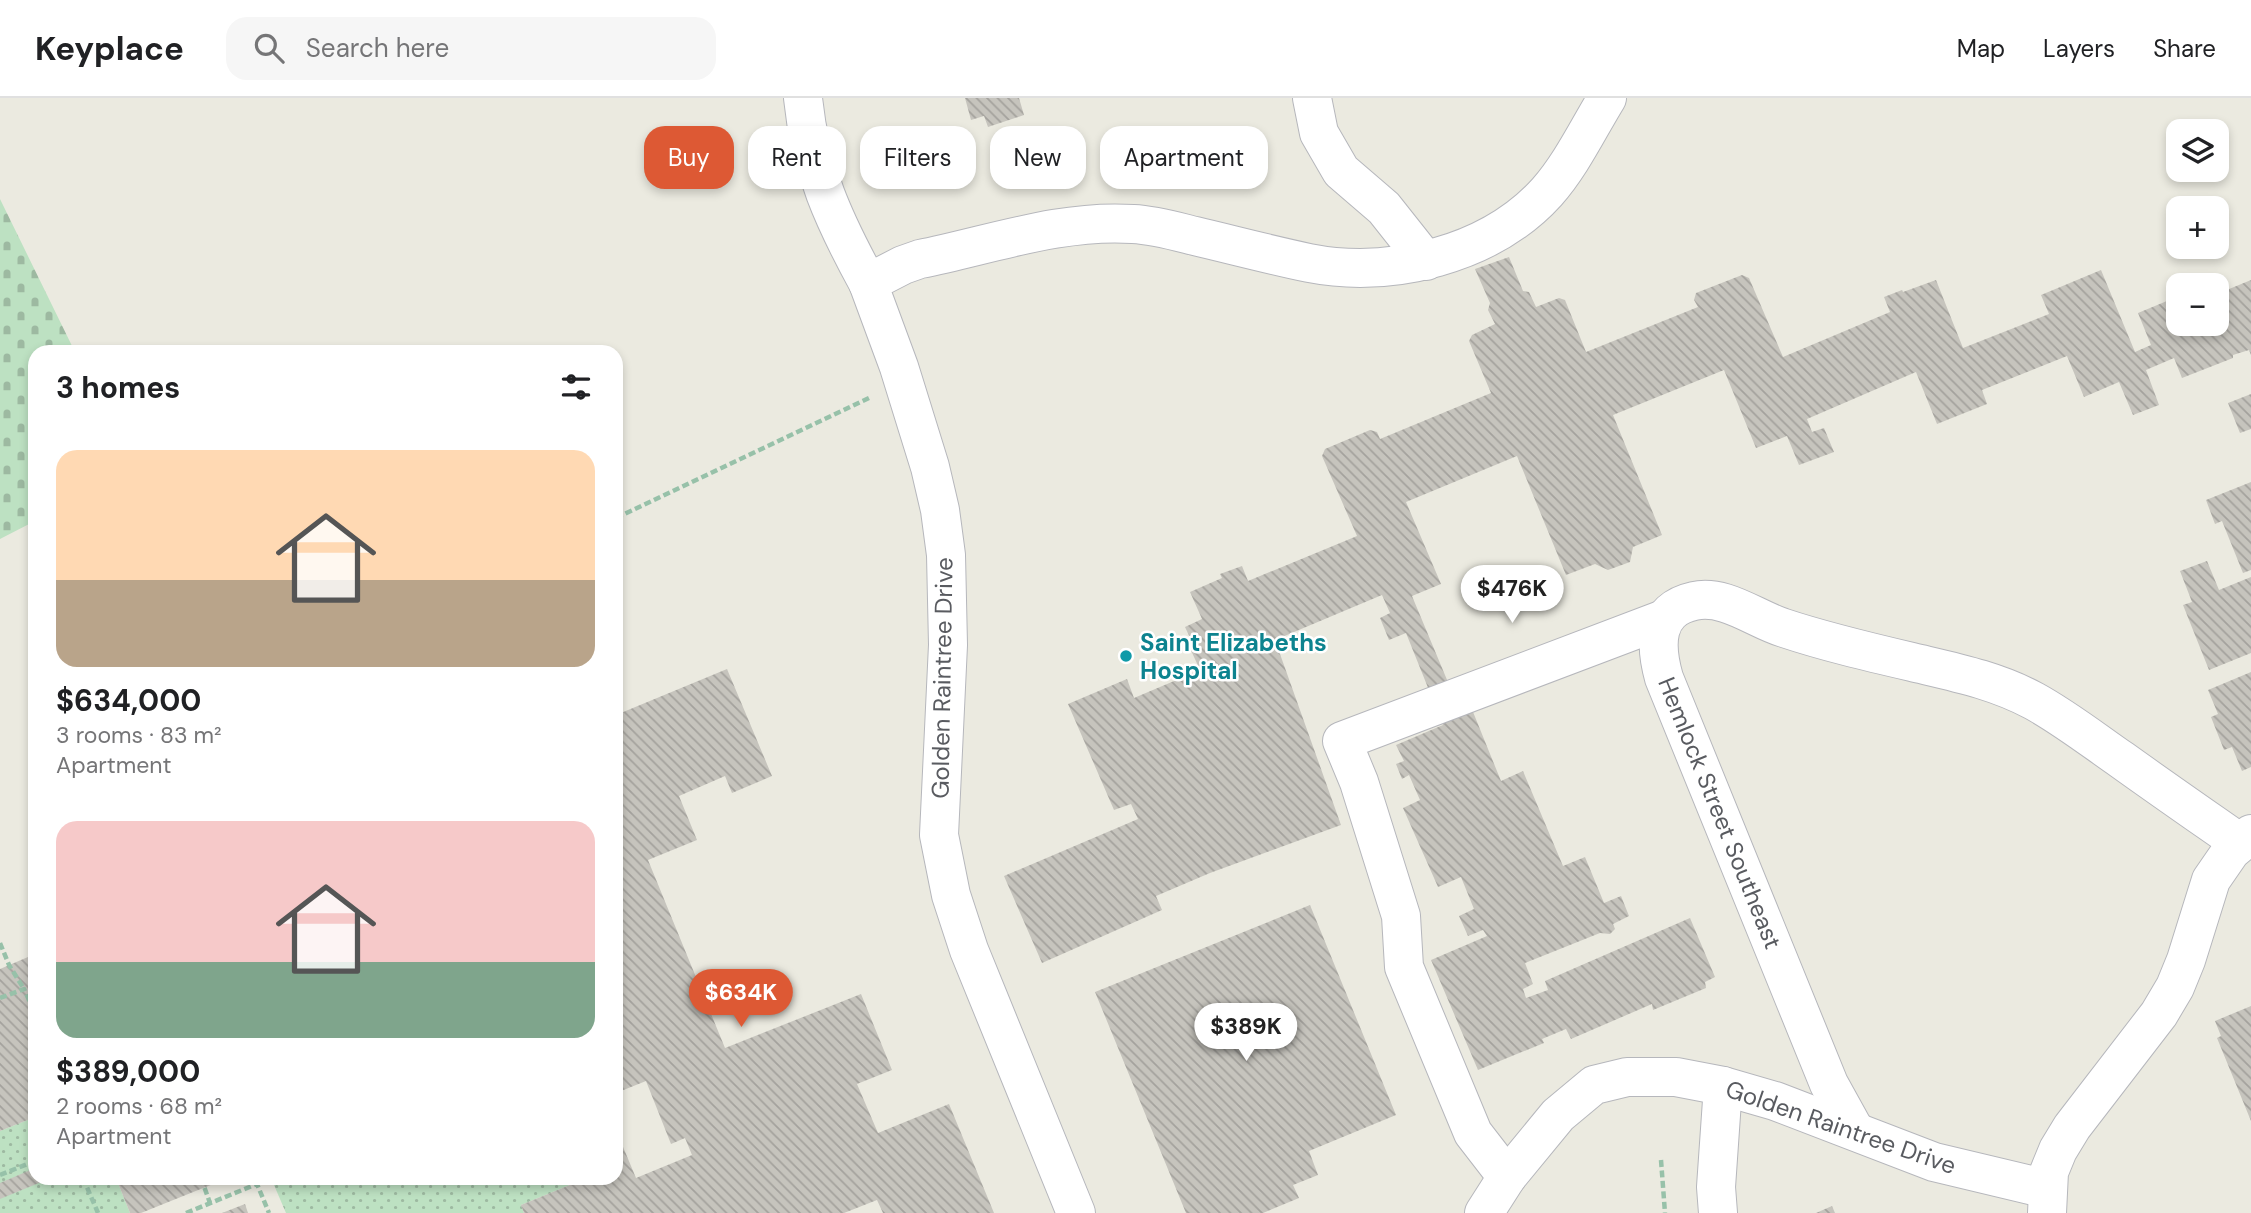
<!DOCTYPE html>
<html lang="en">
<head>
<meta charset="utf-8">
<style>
  :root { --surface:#fff; --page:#f6f6f6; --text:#202124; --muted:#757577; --line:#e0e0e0; --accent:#dd5934 }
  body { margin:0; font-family:"DM Sans",sans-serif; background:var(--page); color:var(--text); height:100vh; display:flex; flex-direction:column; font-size:26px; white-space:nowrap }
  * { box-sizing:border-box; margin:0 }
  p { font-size:23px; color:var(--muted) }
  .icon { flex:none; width:38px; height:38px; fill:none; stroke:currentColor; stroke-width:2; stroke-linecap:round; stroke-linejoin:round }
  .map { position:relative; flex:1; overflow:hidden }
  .side { position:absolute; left:28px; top:247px; width:595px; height:840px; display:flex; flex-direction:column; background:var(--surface); border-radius:21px; box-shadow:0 4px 10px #0003 }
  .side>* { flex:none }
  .guide { position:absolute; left:644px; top:28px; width:665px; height:63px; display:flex; gap:14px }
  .fabs { position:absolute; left:2166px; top:21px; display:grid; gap:14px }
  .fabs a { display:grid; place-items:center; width:63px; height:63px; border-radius:14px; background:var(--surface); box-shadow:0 4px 10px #0003; font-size:35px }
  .price { position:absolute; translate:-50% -60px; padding:0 16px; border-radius:24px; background:#fff; color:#222; font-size:23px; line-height:46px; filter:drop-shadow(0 2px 4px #0008) }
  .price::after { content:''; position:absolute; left:50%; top:42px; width:21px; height:16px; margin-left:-10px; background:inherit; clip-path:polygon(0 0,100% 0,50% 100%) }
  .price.on { background:var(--accent); color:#fff }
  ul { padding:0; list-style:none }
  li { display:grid; align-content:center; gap:14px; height:371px; padding:0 28px }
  li span { display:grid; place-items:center; height:217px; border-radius:21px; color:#555 }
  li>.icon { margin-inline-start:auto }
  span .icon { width:126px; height:126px; fill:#fffc; stroke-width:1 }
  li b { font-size:30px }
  h2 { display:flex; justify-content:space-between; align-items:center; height:84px; padding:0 28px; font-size:30px }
  .tag { padding:0 24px; border-radius:21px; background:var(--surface); box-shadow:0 4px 10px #0003; font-size:24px; line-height:63px }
  .tag.on { background:var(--accent); color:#fff }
  header { display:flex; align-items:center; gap:42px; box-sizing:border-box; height:98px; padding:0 35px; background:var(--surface); border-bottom:2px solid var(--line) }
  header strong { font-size:33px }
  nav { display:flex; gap:38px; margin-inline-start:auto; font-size:24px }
  .search { width:490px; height:63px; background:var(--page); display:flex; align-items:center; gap:18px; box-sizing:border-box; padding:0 24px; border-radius:21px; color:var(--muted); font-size:26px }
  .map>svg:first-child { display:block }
  .cemetery { fill:url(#cemetery-stones) }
  .garden { fill:url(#garden-dots) }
  .building { fill:url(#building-back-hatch) }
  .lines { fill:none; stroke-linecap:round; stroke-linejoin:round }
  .minor-casing { stroke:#b6b7bc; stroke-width:40 }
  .path { stroke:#97c1a9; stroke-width:4.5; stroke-dasharray:7 3.5; stroke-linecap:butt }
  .minor { stroke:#fff; stroke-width:38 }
  .culture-dot { fill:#0f9aa8; stroke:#fff; stroke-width:2.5 }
  .labels { text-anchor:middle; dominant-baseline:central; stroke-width:5; stroke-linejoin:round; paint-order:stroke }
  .culture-label { font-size:24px; font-weight:bold; fill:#0d838f; stroke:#fff; text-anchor:start }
  .street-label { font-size:24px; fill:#595b60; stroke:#fff }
</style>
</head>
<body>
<header>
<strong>Keyplace</strong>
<div class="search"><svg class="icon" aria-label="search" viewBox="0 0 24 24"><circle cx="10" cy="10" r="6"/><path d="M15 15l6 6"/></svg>Search here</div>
<nav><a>Map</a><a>Layers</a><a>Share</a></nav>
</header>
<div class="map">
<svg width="2251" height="1115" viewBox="0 0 2251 1115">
  <defs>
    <pattern id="cemetery-stones" width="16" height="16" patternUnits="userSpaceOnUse" patternTransform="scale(1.75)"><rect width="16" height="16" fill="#bde1c2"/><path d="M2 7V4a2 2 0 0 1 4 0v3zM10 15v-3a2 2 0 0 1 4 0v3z" fill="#9db9a1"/></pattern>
    <pattern id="garden-dots" width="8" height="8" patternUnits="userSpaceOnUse" patternTransform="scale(1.75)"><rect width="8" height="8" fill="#bde1c2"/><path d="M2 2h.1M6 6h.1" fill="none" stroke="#9db9a1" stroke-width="1.8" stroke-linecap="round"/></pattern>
    <pattern id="building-back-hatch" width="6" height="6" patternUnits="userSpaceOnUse" patternTransform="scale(1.75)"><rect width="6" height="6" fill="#c6c4bd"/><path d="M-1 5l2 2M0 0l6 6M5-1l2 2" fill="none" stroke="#a4a29d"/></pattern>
  </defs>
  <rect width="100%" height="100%" fill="#ebeae0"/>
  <path class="cemetery" d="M0,101L75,254H35V423L0,441Z"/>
  <g class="garden">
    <path d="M35,1019V1080H116L130,1115H0V1033Z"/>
    <path d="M271,1080H587L521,1107L524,1115H286Z"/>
  </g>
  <g class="building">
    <path d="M965,0H1019L1024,17L988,29L984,18L971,22Z"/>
    <path d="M1509,159L1523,193L1529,194L1536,209L1559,200L1565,202L1586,254L1698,209L1694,202L1696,195L1742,177L1749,180L1783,259L1890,214L1884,199L1902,192L1903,194L1936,182L1963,250L2049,216L2041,197L2101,172L2135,254L2151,247L2138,215L2179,198V226H2217V196L2251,182V257L2249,252L2233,257V260L2182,280L2174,260L2146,272L2159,307L2133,317L2119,284L2084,299L2067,258L1982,292L1987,306L1937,326L1916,274L1807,321L1812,334L1824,330L1834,354L1799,367L1787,338L1756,350L1724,272L1613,317L1662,437L1633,449L1630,464L1608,472L1595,466L1566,477L1517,358L1406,404L1441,486L1412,498L1460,613L1471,609L1501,683L1523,673L1563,768L1585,759L1604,805L1621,798L1629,818L1613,826L1615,831L1610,836L1600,835L1525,865L1533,886L1523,891L1526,900L1548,892L1545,883L1690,820L1715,879L1705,884L1706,890L1653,912L1652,906L1571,941L1566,931L1542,941L1544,945L1478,972L1431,862L1487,838L1483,832L1468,838L1459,818L1474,811L1461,779L1438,789L1403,710L1420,702L1409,677L1402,681L1396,666L1404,663L1396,647L1443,627L1406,535L1389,542L1380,520L1390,515L1382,497L1275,542L1341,727L1210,775L1156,798L1162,812L1042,865L1004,778L1138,721L1131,706L1114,712L1068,606L1127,581L1134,600L1200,572L1189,548L1193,546L1185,529L1202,521L1190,494L1222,480L1220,476L1242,468L1248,483L1357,438L1322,358L1325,351L1370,332L1377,334L1380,341L1491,295L1469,243L1472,237L1495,226L1488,212L1490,205L1475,171Z"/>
    <path d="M2251,296V331L2240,335L2228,305Z"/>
    <path d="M2251,384V472L2243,475L2222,423L2215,426L2206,402Z"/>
    <path d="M2207,463L2219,492L2251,479V555L2209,572L2183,507L2192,504L2180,473Z"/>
    <path d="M727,571L772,678L732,695L725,678L679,698L697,742L648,762L725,950L861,896L892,972L857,986L878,1035L949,1006L994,1115H883L877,1102L844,1115H524L521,1107L587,1080H616V1032L636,1080L692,1057L685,1040L671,1046L646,983L616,995V617Z"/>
    <path d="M2251,574V669L2242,673L2232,649L2224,652L2211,619L2218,616L2208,592Z"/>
    <path d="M1310,807L1396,1017L1309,1053L1318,1077L1293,1087L1299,1100L1263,1115H1186L1095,894Z"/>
    <path d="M35,856V1019L0,1033V871Z"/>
    <path d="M2251,908V1023L2217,940L2221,938L2215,923Z"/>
    <path d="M35,1070V1080H51L0,1101V1085Z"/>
    <path d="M116,1080H228L141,1115H130Z"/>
    <path d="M245,1106L248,1115H222Z"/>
    <path d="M1832,1108L1835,1115H1816Z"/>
  </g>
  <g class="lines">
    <defs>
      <g id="minor">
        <path d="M803,0C810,71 834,123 868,185"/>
        <path d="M1312,0L1319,35L1341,73L1384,110L1426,163"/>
        <path d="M1855,1033L1829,986L1664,580C1655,548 1653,512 1694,503C1725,496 1755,521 1784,530C1826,544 1869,554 1912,564C1954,574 1995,582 2034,603C2065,620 2093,642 2122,662C2161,690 2200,717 2240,745"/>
        <path d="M1507,1079L1473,1035L1404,869L1401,818L1359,684L1342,643L1664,521"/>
        <path d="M1076,1115L969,852L951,797L939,737L948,547L946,457L940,412L930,369L899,269L868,185L903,167L920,161C990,147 1061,121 1133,126C1154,127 1175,133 1195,138C1233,147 1271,157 1309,165C1390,181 1490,157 1547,94C1571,67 1588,31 1607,0"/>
        <path d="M1484,1115L1507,1079L1558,1017L1594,987L1627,979H1676L1723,988L1775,1003L1934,1064L2047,1091"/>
        <path d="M1718,1115L1716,1089L1723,988"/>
        <path d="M2047,1115L2049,1074L2058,1052L2072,1029L2159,916L2175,889L2186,862L2211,782L2231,753L2251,736"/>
      </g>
    </defs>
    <use href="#minor" class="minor-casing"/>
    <g class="path">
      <path d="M616,420L871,299"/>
      <path d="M0,845L9,867L24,891"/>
      <path d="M0,900L24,891L35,915"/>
      <path d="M1661,1062L1665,1115"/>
      <path d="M0,1077L35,1063"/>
      <path d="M83,1080L98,1115"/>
      <path d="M201,1080L210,1105"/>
      <path d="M186,1115L257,1086L269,1115"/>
    </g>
    <use href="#minor" class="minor"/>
  </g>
  <circle class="culture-dot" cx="1126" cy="558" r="7"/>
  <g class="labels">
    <g class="culture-label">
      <text x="1140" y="544">Saint Elizabeths<tspan x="1140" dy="28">Hospital</tspan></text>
    </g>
    <g class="street-label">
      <text transform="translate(942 580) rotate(-89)">Golden Raintree Drive</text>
      <text transform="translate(1720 715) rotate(68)">Hemlock Street Southeast</text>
      <text transform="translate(1841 1029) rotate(19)">Golden Raintree Drive</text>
    </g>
  </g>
</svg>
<div class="fabs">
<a><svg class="icon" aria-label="layers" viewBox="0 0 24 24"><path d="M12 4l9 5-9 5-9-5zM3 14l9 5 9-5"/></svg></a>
<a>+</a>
<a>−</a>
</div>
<b class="price" style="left:1512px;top:527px">$476K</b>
<b class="price on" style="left:741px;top:931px">$634K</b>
<b class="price" style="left:1246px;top:965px">$389K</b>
<div class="guide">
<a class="tag on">Buy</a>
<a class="tag">Rent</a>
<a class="tag">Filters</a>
<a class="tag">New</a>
<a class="tag">Apartment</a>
</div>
<section class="side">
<h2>3 homes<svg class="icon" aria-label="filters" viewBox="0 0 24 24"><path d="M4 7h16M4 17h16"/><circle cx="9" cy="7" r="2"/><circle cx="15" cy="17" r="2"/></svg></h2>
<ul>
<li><span style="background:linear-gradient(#ffd9b3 60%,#b9a48a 0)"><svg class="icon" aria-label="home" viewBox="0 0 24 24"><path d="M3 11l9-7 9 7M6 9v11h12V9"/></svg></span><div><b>$634,000</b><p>3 rooms · 83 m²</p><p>Apartment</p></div></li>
<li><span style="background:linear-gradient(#f6c9c9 65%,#7fa58c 0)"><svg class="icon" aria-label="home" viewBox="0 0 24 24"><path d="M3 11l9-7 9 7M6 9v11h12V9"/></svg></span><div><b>$389,000</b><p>2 rooms · 68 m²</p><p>Apartment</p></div></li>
</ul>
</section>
</div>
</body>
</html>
